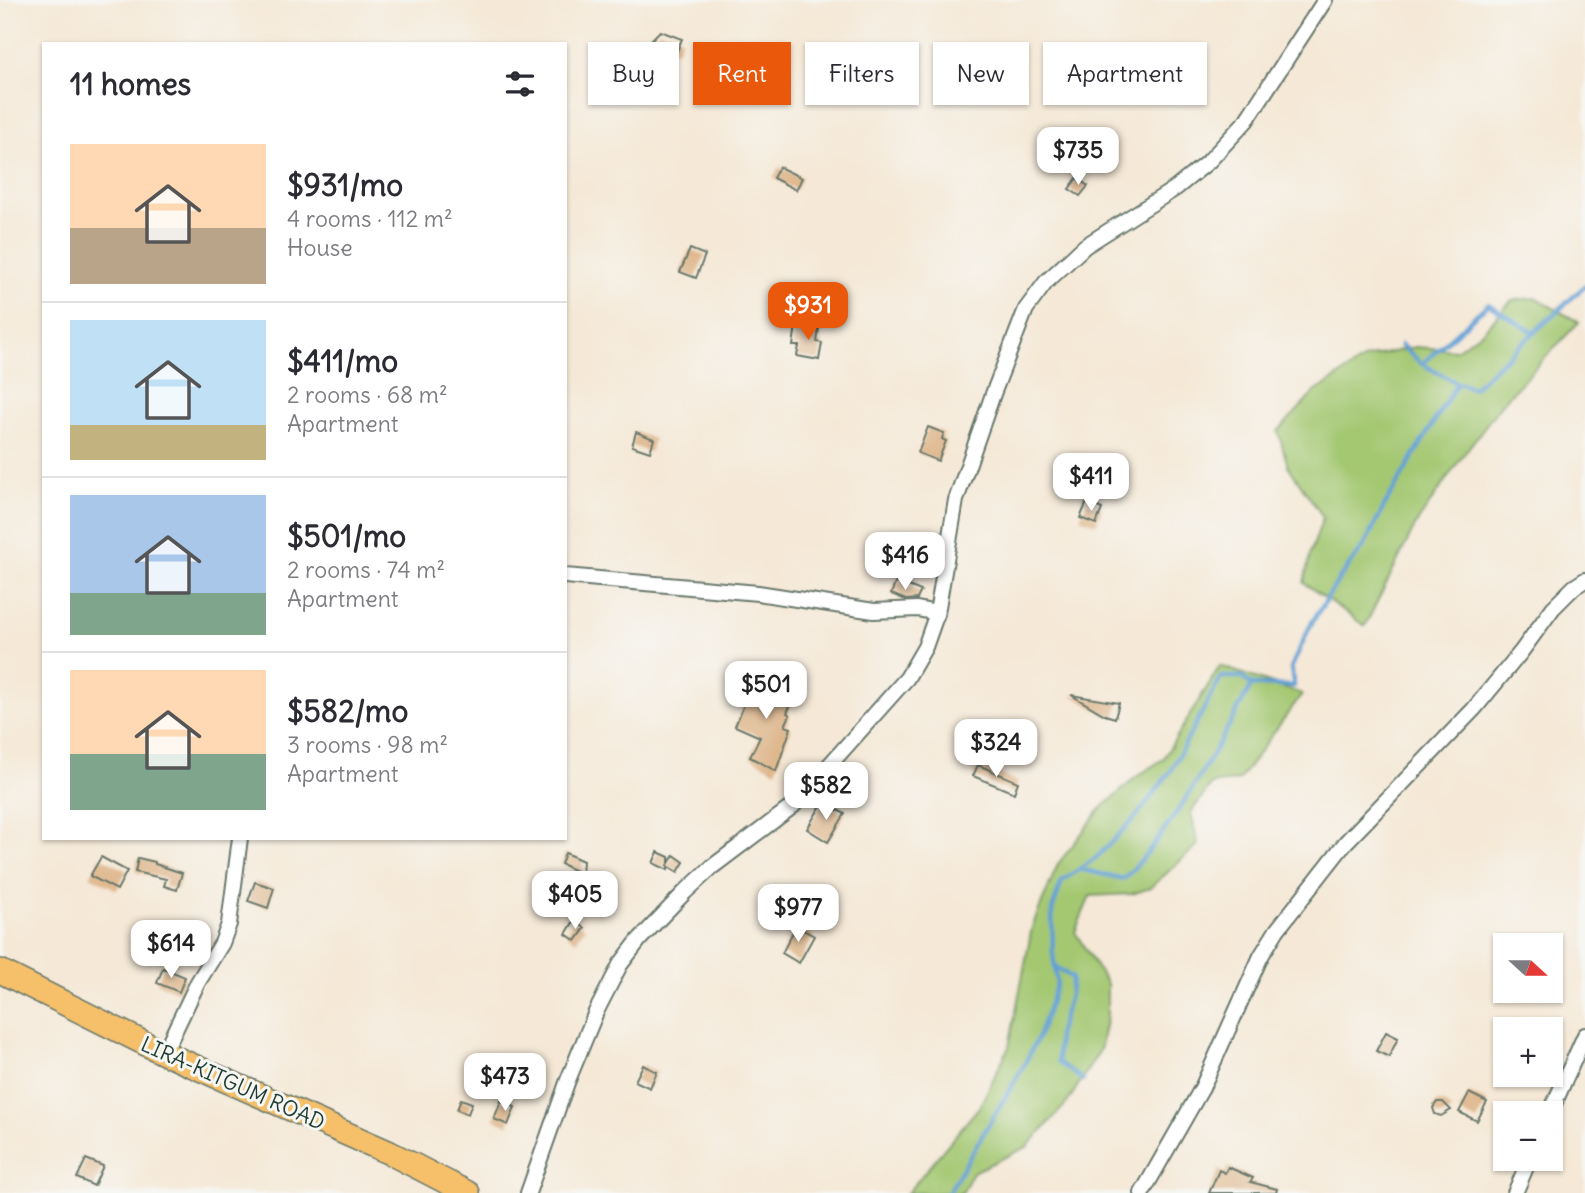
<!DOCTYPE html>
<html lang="en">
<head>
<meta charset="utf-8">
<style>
  :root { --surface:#fff; --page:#f7f7f7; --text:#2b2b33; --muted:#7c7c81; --line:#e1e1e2; --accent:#ea580c }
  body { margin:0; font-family:Delius,sans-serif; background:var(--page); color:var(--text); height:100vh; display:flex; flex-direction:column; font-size:26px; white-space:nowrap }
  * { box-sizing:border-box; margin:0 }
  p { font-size:23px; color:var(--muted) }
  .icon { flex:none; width:38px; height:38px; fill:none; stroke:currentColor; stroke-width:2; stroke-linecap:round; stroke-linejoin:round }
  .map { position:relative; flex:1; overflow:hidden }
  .drawer { position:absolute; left:42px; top:42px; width:525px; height:798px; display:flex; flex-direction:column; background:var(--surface); border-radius:0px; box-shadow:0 2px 5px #0004 }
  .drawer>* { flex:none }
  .top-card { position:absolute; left:588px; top:42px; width:665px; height:63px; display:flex; gap:14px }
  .needle { width:46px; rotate:111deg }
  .tools { position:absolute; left:1493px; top:933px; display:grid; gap:14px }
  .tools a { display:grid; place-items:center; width:70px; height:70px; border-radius:0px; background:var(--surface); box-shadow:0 2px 5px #0004; font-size:35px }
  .price { position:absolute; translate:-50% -60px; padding:0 16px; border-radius:14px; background:#fff; color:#222; font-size:23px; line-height:46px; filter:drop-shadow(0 2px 4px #0008) }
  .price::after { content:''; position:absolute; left:50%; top:42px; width:21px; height:16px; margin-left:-10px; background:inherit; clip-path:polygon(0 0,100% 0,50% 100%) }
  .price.selected { background:var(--accent); color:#fff }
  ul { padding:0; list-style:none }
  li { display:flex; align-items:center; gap:21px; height:175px; padding:0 28px }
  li+li { border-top:2px solid var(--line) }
  li span { display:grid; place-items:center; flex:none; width:196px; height:140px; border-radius:0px; color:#555 }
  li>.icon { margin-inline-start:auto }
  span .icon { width:84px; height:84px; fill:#fffc; stroke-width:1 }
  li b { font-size:30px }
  h2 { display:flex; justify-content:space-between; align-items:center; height:84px; padding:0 28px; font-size:30px }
  .pill { padding:0 24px; border-radius:0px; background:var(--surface); box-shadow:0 2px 5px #0004; font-size:24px; line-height:63px }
  .pill.selected { background:var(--accent); color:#fff }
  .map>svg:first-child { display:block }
  .green { fill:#a4c872; stroke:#628253; stroke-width:2 }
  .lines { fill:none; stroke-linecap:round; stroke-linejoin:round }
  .stream { stroke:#62a0d4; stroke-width:4.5 }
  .building { fill:#dfb88e }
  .minor-casing { stroke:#6a796d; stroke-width:18 }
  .primary-casing { stroke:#6a796d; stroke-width:26 }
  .minor { stroke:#fff; stroke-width:14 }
  .primary { stroke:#f6c06b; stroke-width:23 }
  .labels { text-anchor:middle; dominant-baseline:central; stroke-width:6; stroke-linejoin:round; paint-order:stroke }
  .street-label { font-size:21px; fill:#1f3d34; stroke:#f6f6f2 }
</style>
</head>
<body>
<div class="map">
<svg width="1585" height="1193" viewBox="0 0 1585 1193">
  <rect width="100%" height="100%" fill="#f6f6f2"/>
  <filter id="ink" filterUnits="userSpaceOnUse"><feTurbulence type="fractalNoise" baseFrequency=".0143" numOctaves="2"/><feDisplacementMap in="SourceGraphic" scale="14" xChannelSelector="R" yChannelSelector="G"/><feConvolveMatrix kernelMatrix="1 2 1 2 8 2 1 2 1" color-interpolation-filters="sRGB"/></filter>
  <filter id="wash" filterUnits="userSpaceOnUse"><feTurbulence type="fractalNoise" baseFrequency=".00686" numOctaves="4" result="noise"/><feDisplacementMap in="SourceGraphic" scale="28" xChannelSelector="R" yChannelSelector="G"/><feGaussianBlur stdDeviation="1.57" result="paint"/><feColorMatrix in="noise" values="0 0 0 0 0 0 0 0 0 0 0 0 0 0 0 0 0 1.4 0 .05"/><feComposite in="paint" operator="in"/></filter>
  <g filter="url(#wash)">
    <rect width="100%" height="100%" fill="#f5e8d6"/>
    <g class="green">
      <path d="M1535,298L1579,322L1503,402L1464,454L1416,524L1365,626L1304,583L1310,555L1323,517L1288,466L1278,431L1315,392L1366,358L1415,347L1456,350L1483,331L1512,300Z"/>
      <path d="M1220,666L1302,694L1239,780L1212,784L1191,812L1198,845L1150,888L1132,894L1090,896L1075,932L1107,984V1016L1100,1050L1067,1103L1027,1147L973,1172L962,1193H907L980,1106L1009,1047L1032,927L1058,864L1100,810L1135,778L1163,759Z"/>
    </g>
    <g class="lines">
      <g class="stream">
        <path d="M1401,345L1422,364L1457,383"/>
        <path d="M1422,364L1488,304L1534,333"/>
        <path d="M1079,869L1124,879C1178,823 1213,752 1252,685L1294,686L1291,668L1311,624L1339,579L1364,546L1387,501L1457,383L1473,388L1585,286"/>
        <path d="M1055,966L1072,978L1070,995L1058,1035V1062L1083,1080"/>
        <path d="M948,1193L1022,1069L1039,1035L1057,983L1053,955L1052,910L1062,881L1097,857L1135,818L1170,772L1221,677H1241L1252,685"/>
      </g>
    </g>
    <g id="blocks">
      <g class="building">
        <path d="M660,31L682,39L677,51L650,41Z"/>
        <path d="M779,167L802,178L796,190L773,178Z"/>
        <path d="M1077,178L1088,186L1080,196L1069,189Z"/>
        <path d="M690,249L705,255L696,278L680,272Z"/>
        <path d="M796,325L819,329L817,342L822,343L819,360L797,356L799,346H793Z"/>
        <path d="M928,427L944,433L942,439L946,441L938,461L918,453Z"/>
        <path d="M636,432L654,439L650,452L632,446Z"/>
        <path d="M1087,502L1102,509L1096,524L1080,518Z"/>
        <path d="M896,581L921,591L917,599L906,600L891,594Z"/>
        <path d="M753,675L783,687L779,699L791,704L787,713L790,715L785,726L791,728L776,771L750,757L760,737L735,726L751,688L748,686Z"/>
        <path d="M1071,695L1119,703L1115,718L1105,715Z"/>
        <path d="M978,765L1018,782L1014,793L973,776Z"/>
        <path d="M823,802L845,814L828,842L807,829Z"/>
        <path d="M658,852L669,857V863L674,855L684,862L678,872L668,866V870L653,863Z"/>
        <path d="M565,853L583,861L582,874L561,864Z"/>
        <path d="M101,857L127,871L117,890L90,876Z"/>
        <path d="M138,858L155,862V864L182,873L177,890L164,886L166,879L135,872Z"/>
        <path d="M255,882L274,888L268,908L248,901Z"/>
        <path d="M574,921L585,928L576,941L566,934Z"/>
        <path d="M796,926L814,936L799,963L782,953Z"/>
        <path d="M149,931L160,936L154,953L142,948Z"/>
        <path d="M163,968L185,977L179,992L157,983Z"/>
        <path d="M1386,1032L1398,1038L1389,1057L1376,1051Z"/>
        <path d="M643,1065L657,1072L650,1088L635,1081Z"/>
        <path d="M1469,1093L1487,1102L1477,1121L1459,1112Z"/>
        <path d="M461,1099L472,1103L468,1114L457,1110Z"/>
        <path d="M501,1101L515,1107L508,1125L494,1119Z"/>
        <path d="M1437,1102H1443L1451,1110L1441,1116L1435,1114L1433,1108Z"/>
        <path d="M86,1159L103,1166L94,1186L77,1178Z"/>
        <path d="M1228,1167L1253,1178L1250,1182L1277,1189L1276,1193H1209L1219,1170L1225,1173Z"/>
      </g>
    </g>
  </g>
  <g filter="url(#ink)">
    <use href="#blocks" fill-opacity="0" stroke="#6a796d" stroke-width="2"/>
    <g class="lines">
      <defs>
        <g id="minor">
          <path d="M565,576L758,593L874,611L917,609L937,613"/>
          <path d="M164,1053L198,982L222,943L229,924L240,838"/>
          <path d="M1550,1113L1585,1035"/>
          <path d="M528,1193L568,1080L596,1012L620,965L639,940L685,892L712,867L793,806L907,678L925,647L937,613L956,500L993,394L1026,309L1046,282L1085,246L1176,188L1209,161L1246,121L1325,0"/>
          <path d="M1142,1193L1202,1088L1261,956L1277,930L1346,842L1474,709L1521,652L1553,608L1574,587L1585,580"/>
          <path d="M1515,1193L1530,1158"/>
        </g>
        <path id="primary" d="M0,971L164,1053L390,1153L468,1193"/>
      </defs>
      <use href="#minor" class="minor-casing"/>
      <use href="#primary" class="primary-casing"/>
      <use href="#minor" class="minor"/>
      <use href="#primary" class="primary"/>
    </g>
  </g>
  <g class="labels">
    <g class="street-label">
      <text transform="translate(233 1083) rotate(24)">LIRA-KITGUM ROAD</text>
    </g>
  </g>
</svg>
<div class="tools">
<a><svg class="needle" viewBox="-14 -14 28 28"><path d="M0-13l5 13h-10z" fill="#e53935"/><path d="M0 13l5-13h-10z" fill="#7c7c81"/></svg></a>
<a>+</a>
<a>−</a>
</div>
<b class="price" style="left:1078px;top:187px">$735</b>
<b class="price selected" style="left:808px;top:342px">$931</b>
<b class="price" style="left:1091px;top:513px">$411</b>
<b class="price" style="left:905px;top:592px">$416</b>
<b class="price" style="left:766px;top:721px">$501</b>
<b class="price" style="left:996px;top:779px">$324</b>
<b class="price" style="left:826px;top:822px">$582</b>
<b class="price" style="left:575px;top:931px">$405</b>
<b class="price" style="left:798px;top:944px">$977</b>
<b class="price" style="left:171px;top:980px">$614</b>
<b class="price" style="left:505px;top:1113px">$473</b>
<div class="top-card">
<a class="pill">Buy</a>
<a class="pill selected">Rent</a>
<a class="pill">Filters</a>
<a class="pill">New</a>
<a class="pill">Apartment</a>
</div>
<section class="drawer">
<h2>11 homes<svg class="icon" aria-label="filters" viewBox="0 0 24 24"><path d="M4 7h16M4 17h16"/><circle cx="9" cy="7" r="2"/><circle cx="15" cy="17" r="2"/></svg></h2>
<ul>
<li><span style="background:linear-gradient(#ffd9b3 60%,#b9a48a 0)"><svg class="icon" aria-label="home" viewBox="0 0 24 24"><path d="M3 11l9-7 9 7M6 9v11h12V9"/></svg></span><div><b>$931/mo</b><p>4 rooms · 112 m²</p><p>House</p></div></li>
<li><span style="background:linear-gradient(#bfe0f5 75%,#c2b280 0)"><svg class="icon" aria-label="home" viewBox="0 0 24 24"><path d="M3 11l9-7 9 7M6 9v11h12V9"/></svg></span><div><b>$411/mo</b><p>2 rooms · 68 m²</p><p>Apartment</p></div></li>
<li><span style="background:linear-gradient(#a9c7e8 70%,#7fa58c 0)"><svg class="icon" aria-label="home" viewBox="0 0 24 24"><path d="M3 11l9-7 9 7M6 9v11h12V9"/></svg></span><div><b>$501/mo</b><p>2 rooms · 74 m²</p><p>Apartment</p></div></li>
<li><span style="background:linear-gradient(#ffd9b3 60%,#7fa58c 0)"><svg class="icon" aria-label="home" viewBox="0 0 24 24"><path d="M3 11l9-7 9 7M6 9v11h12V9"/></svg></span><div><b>$582/mo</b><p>3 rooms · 98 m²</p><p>Apartment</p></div></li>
</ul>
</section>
</div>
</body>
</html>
